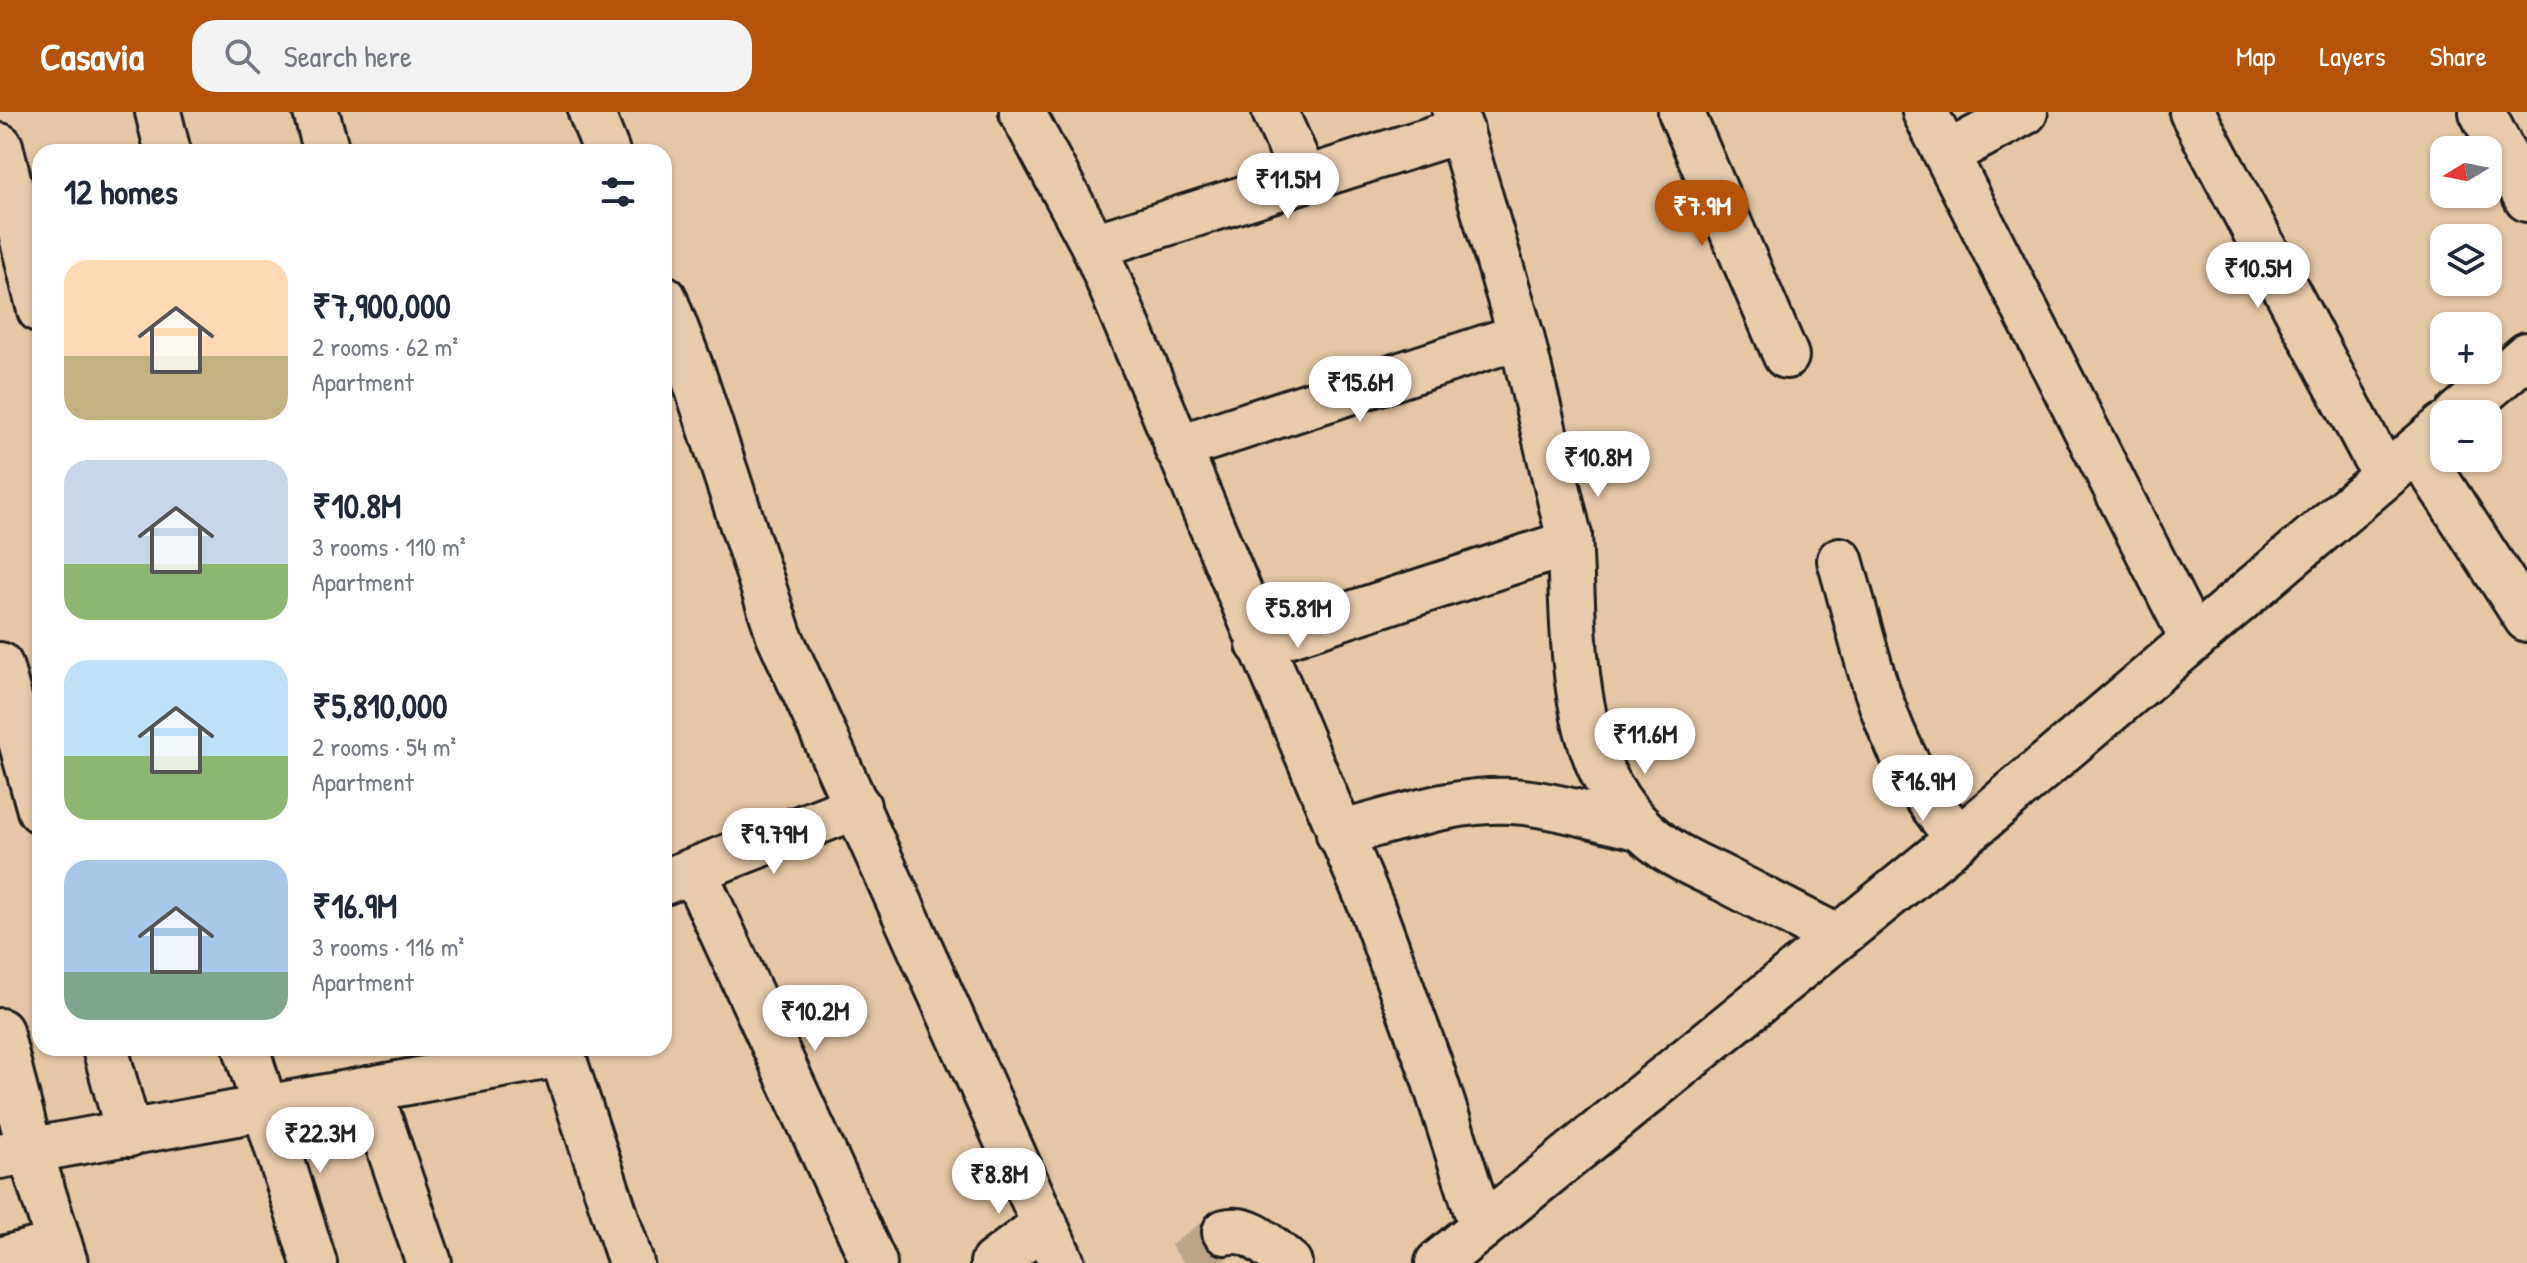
<!DOCTYPE html>
<html lang="en">
<head>
<meta charset="utf-8">
<style>
  :root { --surface:#fff; --page:#f2f2f3; --text:#1f2937; --muted:#747a83; --accent:#b45309 }
  body { margin:0; font-family:"Patrick Hand",sans-serif; background:var(--page); color:var(--text); height:100vh; display:flex; flex-direction:column; font-size:30px; white-space:nowrap }
  * { box-sizing:border-box; margin:0 }
  p { font-size:26px; color:var(--muted) }
  .icon { flex:none; width:44px; height:44px; fill:none; stroke:currentColor; stroke-width:2; stroke-linecap:round; stroke-linejoin:round }
  .map { position:relative; flex:1; overflow:hidden }
  .side { position:absolute; left:32px; top:32px; width:640px; height:912px; display:flex; flex-direction:column; background:var(--surface); border-radius:24px; box-shadow:0 2px 6px #0004 }
  .side>* { flex:none }
  .needle { width:52px; rotate:260deg }
  .tools { position:absolute; left:2430px; top:24px; display:grid; gap:16px }
  .tools a { display:grid; place-items:center; width:72px; height:72px; border-radius:16px; background:var(--surface); box-shadow:0 2px 6px #0004; font-size:40px }
  .price { position:absolute; translate:-50% -68px; padding:0 18px; border-radius:28px; background:#fff; color:#222; font-size:26px; line-height:52px; filter:drop-shadow(0 2px 4px #0008) }
  .price::after { content:''; position:absolute; left:50%; top:48px; width:24px; height:18px; margin-left:-12px; background:inherit; clip-path:polygon(0 0,100% 0,50% 100%) }
  .price.on { background:var(--accent); color:#fff }
  ul { padding:0; list-style:none }
  li { display:flex; align-items:center; gap:24px; height:200px; padding:0 32px }
  li span { display:grid; place-items:center; flex:none; width:224px; height:160px; border-radius:24px; color:#555 }
  li>.icon { margin-inline-start:auto }
  span .icon { width:96px; height:96px; fill:#fffc; stroke-width:1 }
  li b { font-size:34px }
  h2 { display:flex; justify-content:space-between; align-items:center; height:96px; padding:0 32px; font-size:34px }
  header { display:flex; align-items:center; gap:48px; box-sizing:border-box; height:112px; padding:0 40px; background:var(--accent); color:#fff }
  header strong { font-size:38px }
  nav { display:flex; gap:44px; margin-inline-start:auto; font-size:28px }
  .search { width:560px; height:72px; background:var(--page); display:flex; align-items:center; gap:20px; box-sizing:border-box; padding:0 28px; border-radius:24px; color:var(--muted); font-size:30px }
  .map>svg:first-child { display:block }
  .lines { fill:none; stroke-linecap:round; stroke-linejoin:round }
  .minor-tunnel { stroke:#bba58a; stroke-width:44; stroke-dasharray:44 22; stroke-linecap:butt }
  .minor-casing { stroke:#1c1c1c; stroke-width:50 }
  .major-casing { stroke:#1c1c1c; stroke-width:50 }
  .minor { stroke:#e6cbad; stroke-width:44 }
  .major { stroke:#e6cbad; stroke-width:44 }
</style>
</head>
<body>
<header>
<strong>Casavia</strong>
<div class="search"><svg class="icon" aria-label="search" viewBox="0 0 24 24"><circle cx="10" cy="10" r="6"/><path d="M15 15l6 6"/></svg>Search here</div>
<nav><a>Map</a><a>Layers</a><a>Share</a></nav>
</header>
<div class="map">
<svg width="2527" height="1151" viewBox="0 0 2527 1151">
  <rect width="100%" height="100%" fill="#e3c7a6"/>
  <filter id="ink" filterUnits="userSpaceOnUse"><feTurbulence type="fractalNoise" baseFrequency=".0125" numOctaves="2"/><feDisplacementMap in="SourceGraphic" scale="16" xChannelSelector="R" yChannelSelector="G"/><feConvolveMatrix kernelMatrix="1 2 1 2 8 2 1 2 1" color-interpolation-filters="sRGB"/></filter>
  <g filter="url(#ink)">
    <g class="lines">
      <path class="minor-tunnel" d="M1184,1151L1225,1120"/>
      <defs>
        <g id="minor">
          <path d="M158,0L168,40"/>
          <path d="M316,0L327,40"/>
          <path d="M591,0L607,40"/>
          <path d="M1022,0L1094,134L1372,796L1429,951L1482,1115"/>
          <path d="M1275,0L1305,67"/>
          <path d="M1681,0L1786,244"/>
          <path d="M1925,0L2193,528"/>
          <path d="M2192,0L2385,364"/>
          <path d="M2482,0L2527,87"/>
          <path d="M0,34L40,198"/>
          <path d="M1947,42L2025,0"/>
          <path d="M1094,134L1461,18"/>
          <path d="M664,186L693,262L779,523L1062,1151"/>
          <path d="M1177,336L1521,224"/>
          <path d="M2417,337L2527,507"/>
          <path d="M1569,424C1576,532 1564,665 1665,736C1682,748 1704,757 1724,767C1761,786 1799,806 1837,825"/>
          <path d="M1840,448C1870,551 1884,644 1959,726"/>
          <path d="M1259,532L1563,433L1569,424L1521,224L1455,0"/>
          <path d="M0,553L40,698"/>
          <path d="M1339,722C1397,707 1462,683 1523,690C1561,694 1601,707 1638,715"/>
          <path d="M694,759L874,1151"/>
          <path d="M664,770L858,694"/>
          <path d="M0,919L30,1039L65,1151"/>
          <path d="M105,936L129,1022"/>
          <path d="M246,936L314,1151"/>
          <path d="M560,936L631,1151"/>
          <path d="M369,977L429,1151"/>
          <path d="M0,1044L562,942"/>
          <path d="M1225,1120C1250,1113 1270,1136 1289,1151"/>
          <path d="M0,1148L59,1132"/>
          <path d="M993,1151L1045,1112"/>
        </g>
        <g id="major">
          <path d="M2458,302L2527,243"/>
          <path d="M1438,1151L1979,710L2444,314"/>
        </g>
      </defs>
      <use href="#minor" class="minor-casing"/>
      <use href="#major" class="major-casing"/>
      <use href="#minor" class="minor"/>
      <use href="#major" class="major"/>
    </g>
  </g>
</svg>
<div class="tools">
<a><svg class="needle" viewBox="-14 -14 28 28"><path d="M0-13l5 13h-10z" fill="#e53935"/><path d="M0 13l5-13h-10z" fill="#747a83"/></svg></a>
<a><svg class="icon" aria-label="layers" viewBox="0 0 24 24"><path d="M12 4l9 5-9 5-9-5zM3 14l9 5 9-5"/></svg></a>
<a>+</a>
<a>−</a>
</div>
<b class="price" style="left:1288px;top:109px">₹11.5M</b>
<b class="price on" style="left:1702px;top:136px">₹7.9M</b>
<b class="price" style="left:2258px;top:198px">₹10.5M</b>
<b class="price" style="left:1360px;top:312px">₹15.6M</b>
<b class="price" style="left:1598px;top:387px">₹10.8M</b>
<b class="price" style="left:1298px;top:538px">₹5.81M</b>
<b class="price" style="left:1645px;top:664px">₹11.6M</b>
<b class="price" style="left:1923px;top:711px">₹16.9M</b>
<b class="price" style="left:774px;top:764px">₹9.79M</b>
<b class="price" style="left:815px;top:941px">₹10.2M</b>
<b class="price" style="left:320px;top:1063px">₹22.3M</b>
<b class="price" style="left:999px;top:1104px">₹8.8M</b>
<section class="side">
<h2>12 homes<svg class="icon" aria-label="filters" viewBox="0 0 24 24"><path d="M4 7h16M4 17h16"/><circle cx="9" cy="7" r="2"/><circle cx="15" cy="17" r="2"/></svg></h2>
<ul>
<li><span style="background:linear-gradient(#ffd9b3 60%,#c2b280 0)"><svg class="icon" aria-label="home" viewBox="0 0 24 24"><path d="M3 11l9-7 9 7M6 9v11h12V9"/></svg></span><div><b>₹7,900,000</b><p>2 rooms · 62 m²</p><p>Apartment</p></div></li>
<li><span style="background:linear-gradient(#c9d6e8 65%,#8fb573 0)"><svg class="icon" aria-label="home" viewBox="0 0 24 24"><path d="M3 11l9-7 9 7M6 9v11h12V9"/></svg></span><div><b>₹10.8M</b><p>3 rooms · 110 m²</p><p>Apartment</p></div></li>
<li><span style="background:linear-gradient(#bfe0f5 60%,#8fb573 0)"><svg class="icon" aria-label="home" viewBox="0 0 24 24"><path d="M3 11l9-7 9 7M6 9v11h12V9"/></svg></span><div><b>₹5,810,000</b><p>2 rooms · 54 m²</p><p>Apartment</p></div></li>
<li><span style="background:linear-gradient(#a9c7e8 70%,#7fa58c 0)"><svg class="icon" aria-label="home" viewBox="0 0 24 24"><path d="M3 11l9-7 9 7M6 9v11h12V9"/></svg></span><div><b>₹16.9M</b><p>3 rooms · 116 m²</p><p>Apartment</p></div></li>
</ul>
</section>
</div>
</body>
</html>
